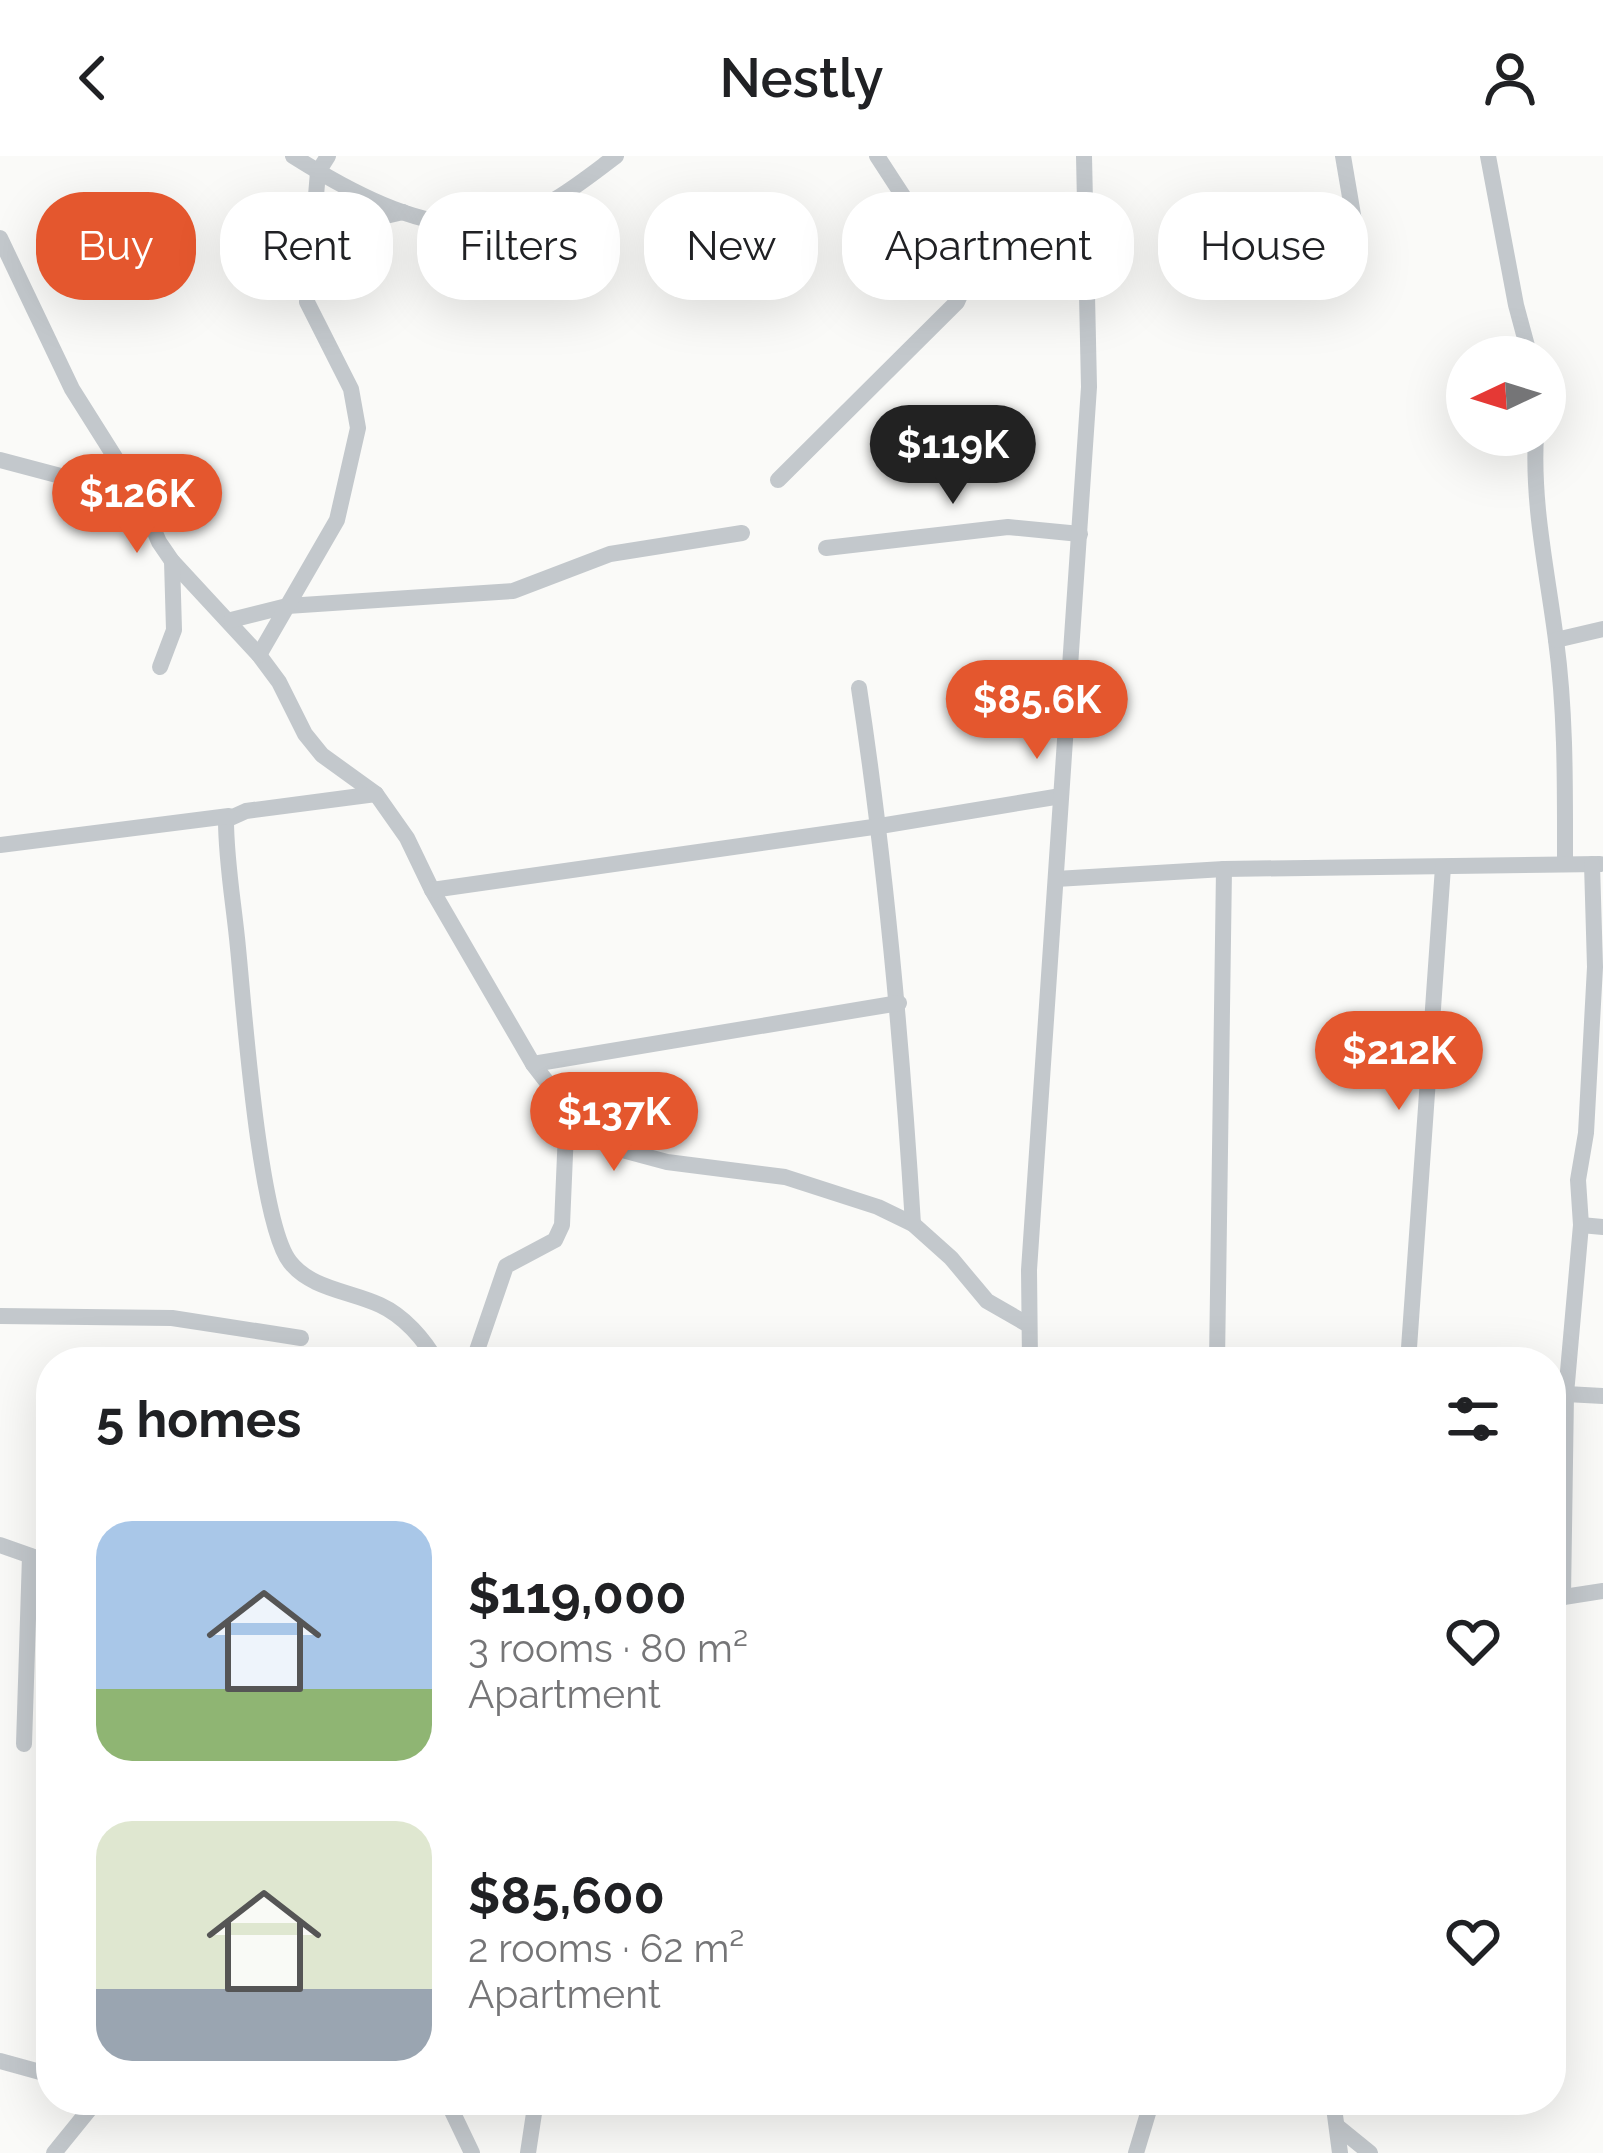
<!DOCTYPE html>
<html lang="en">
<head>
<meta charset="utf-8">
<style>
  :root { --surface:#fff; --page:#f2f2f2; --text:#202124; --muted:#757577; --accent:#e4572e }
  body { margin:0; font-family:Raleway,sans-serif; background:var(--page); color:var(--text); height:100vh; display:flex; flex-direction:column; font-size:45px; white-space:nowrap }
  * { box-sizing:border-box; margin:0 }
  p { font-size:39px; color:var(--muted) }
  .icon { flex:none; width:66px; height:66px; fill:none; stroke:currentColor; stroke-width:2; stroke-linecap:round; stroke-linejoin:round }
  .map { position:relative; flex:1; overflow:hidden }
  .side { position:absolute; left:36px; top:1191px; width:1530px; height:768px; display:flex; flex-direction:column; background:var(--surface); border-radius:48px; box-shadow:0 12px 48px #0002 }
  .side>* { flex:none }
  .top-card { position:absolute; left:36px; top:36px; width:1533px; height:108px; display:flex; gap:24px }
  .needle { width:78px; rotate:266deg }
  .controls { position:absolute; left:1446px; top:180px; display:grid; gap:24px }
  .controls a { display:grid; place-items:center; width:120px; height:120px; border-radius:50%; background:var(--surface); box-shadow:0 12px 48px #0002; font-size:60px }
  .price { position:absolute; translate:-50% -102px; padding:0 27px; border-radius:42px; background:var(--accent); color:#fff; font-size:39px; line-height:78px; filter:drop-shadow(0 3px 6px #0008) }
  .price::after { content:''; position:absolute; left:50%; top:72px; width:36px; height:27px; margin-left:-18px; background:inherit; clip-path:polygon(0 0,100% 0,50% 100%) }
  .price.current { background:#222; color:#fff }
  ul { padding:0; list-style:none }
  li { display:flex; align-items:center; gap:36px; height:300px; padding:0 60px }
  li span { display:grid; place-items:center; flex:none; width:336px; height:240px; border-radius:36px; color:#555 }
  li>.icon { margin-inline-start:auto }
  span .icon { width:144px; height:144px; fill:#fffc; stroke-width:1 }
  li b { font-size:51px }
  h2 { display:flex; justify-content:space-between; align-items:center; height:144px; padding:0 60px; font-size:51px }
  .chip { padding:0 42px; border-radius:48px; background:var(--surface); box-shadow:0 12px 48px #0002; font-size:42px; line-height:108px }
  .chip.current { background:var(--accent); color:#fff }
  header { display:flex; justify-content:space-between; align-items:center; height:156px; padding:0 60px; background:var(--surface); font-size:54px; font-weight:600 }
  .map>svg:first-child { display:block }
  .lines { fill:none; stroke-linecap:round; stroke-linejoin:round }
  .minor { stroke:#c3c8cc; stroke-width:16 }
</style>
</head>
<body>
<header><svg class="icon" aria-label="back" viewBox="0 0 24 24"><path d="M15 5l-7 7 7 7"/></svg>Nestly<svg class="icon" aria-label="person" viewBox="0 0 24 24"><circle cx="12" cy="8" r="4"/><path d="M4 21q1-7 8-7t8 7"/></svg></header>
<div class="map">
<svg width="1603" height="1997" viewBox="0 0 1603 1997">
  <rect width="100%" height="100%" fill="#fafaf8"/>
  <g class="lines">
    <g class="minor">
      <path d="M293,0C350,36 433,83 503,65C547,55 581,26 616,0"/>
      <path d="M1343,0L1358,88"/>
      <path d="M1488,0L1516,149L1530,201"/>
      <path d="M316,76L403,56"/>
      <path d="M0,82L72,233L140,341L159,386L172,405L259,499L279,526L305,578L322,599L376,638L407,682L432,734L533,908L567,952L626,995L667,1006L785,1021L878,1051L913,1068L951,1102L987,1145L1027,1168"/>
      <path d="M1536,279C1532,349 1547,414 1556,484C1566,558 1565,633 1565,708"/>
      <path d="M0,304L140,341"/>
      <path d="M778,324L957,146L961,137L959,126L877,0"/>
      <path d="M826,392L1008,371L1080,378"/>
      <path d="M231,464L287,450L513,435L610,398L742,377"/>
      <path d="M1556,484L1603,473"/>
      <path d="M259,499L337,364L358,272L351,233L307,146L318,16L328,0"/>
      <path d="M160,511L174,474L172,405"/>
      <path d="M859,532C886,710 902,888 913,1068"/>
      <path d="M376,638L246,655L226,664C226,706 234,749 238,792C244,851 259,1067 290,1106C311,1133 350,1135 380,1149C404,1160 424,1183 437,1206"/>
      <path d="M0,689L229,660"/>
      <path d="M1056,723L1224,713L1600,708"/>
      <path d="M432,734L880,670L1061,640"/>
      <path d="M533,908L899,847"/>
      <path d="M1581,1069L1603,1071"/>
      <path d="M0,1160L172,1162L301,1182"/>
      <path d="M473,1206L506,1110L555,1084L562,1069L567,952"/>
      <path d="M1030,1206L1029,1114L1089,231L1084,0"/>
      <path d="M1217,1206L1224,713"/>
      <path d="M1408,1206L1443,711"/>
      <path d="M1566,1238L1603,1240"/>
      <path d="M0,1389L51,1407"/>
      <path d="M1563,1441L1566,1238L1581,1069L1578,1024L1586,977L1595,811L1592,708"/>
      <path d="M1551,1443L1603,1435"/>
      <path d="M24,1588L30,1400"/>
      <path d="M0,1905L51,1919"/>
      <path d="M439,1944L451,1953L472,1997"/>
      <path d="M1333,1944L1340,1997"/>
      <path d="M1338,1971L1370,1997"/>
      <path d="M54,1997L97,1944"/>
      <path d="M528,1997L536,1944"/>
      <path d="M1136,1997L1152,1944"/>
    </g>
  </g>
</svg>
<div class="controls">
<a><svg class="needle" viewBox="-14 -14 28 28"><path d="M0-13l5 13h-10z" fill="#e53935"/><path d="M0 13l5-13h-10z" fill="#757577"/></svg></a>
</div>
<b class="price current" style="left:953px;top:351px">$119K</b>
<b class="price" style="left:137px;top:400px">$126K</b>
<b class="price" style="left:1037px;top:606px">$85.6K</b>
<b class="price" style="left:1399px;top:957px">$212K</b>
<b class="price" style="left:614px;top:1018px">$137K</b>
<div class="top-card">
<a class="chip current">Buy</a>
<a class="chip">Rent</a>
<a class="chip">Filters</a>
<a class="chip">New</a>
<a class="chip">Apartment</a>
<a class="chip">House</a>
</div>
<section class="side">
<h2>5 homes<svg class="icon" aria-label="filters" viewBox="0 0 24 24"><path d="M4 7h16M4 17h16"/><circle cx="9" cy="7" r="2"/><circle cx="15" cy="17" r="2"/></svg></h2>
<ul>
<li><span style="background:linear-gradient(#a9c7e8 70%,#8fb573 0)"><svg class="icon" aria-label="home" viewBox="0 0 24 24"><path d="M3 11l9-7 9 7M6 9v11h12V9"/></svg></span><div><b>$119,000</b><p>3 rooms · 80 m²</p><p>Apartment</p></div><svg class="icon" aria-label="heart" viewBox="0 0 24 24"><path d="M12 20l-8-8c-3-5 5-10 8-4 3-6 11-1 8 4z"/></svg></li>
<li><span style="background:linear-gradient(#dfe7d0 70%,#9aa5b1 0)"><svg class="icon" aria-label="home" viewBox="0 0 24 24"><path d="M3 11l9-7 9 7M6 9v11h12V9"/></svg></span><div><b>$85,600</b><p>2 rooms · 62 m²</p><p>Apartment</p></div><svg class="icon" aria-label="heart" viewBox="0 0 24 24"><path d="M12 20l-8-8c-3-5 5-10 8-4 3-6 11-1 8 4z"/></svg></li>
</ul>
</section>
</div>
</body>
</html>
